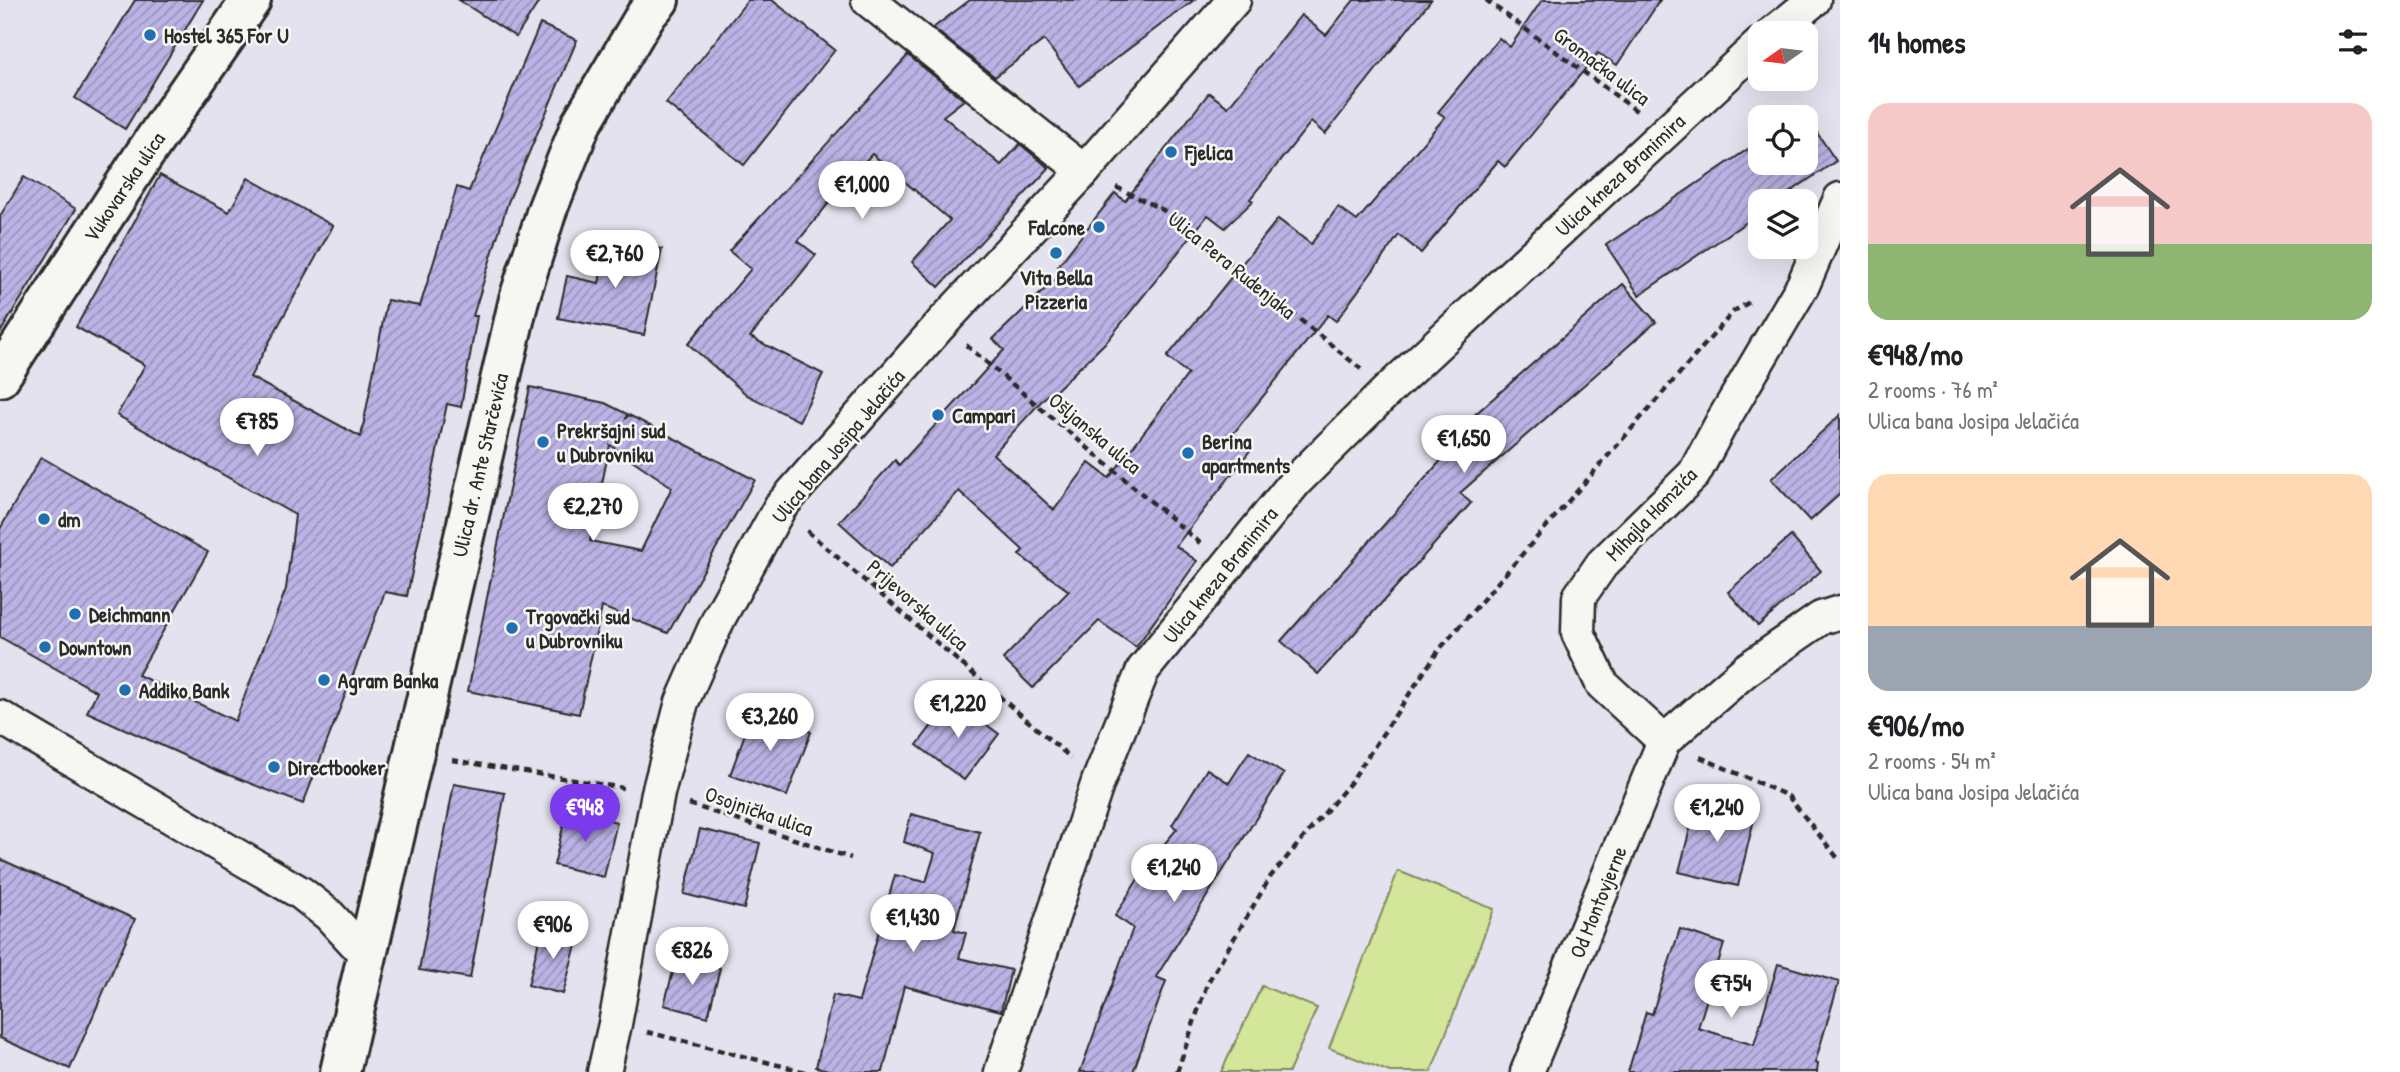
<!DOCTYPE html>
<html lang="en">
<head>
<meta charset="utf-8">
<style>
  :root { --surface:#fff; --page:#f2f2f2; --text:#202124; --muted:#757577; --accent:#7c3aed }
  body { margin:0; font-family:"Patrick Hand",sans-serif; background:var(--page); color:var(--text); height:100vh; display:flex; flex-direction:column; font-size:26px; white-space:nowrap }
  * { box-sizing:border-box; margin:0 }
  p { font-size:23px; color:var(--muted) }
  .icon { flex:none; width:38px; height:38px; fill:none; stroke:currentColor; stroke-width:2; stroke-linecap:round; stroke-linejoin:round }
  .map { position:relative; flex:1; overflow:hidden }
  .drawer { display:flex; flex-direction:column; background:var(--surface); width:560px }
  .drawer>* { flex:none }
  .needle { width:46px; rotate:256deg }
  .tools { position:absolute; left:1748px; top:21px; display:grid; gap:14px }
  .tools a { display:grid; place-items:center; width:70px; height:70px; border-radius:14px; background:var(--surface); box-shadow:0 7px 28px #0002; font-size:35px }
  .price { position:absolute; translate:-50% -60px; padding:0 16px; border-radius:24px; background:#fff; color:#222; font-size:23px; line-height:46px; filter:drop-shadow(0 2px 4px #0008) }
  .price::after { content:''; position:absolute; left:50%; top:42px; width:21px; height:16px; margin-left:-10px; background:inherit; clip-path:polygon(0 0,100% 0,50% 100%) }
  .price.active { background:var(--accent); color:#fff }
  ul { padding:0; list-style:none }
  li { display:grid; align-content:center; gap:14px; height:371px; padding:0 28px }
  li span { display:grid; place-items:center; height:217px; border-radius:21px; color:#555 }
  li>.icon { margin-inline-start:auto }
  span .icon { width:126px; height:126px; fill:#fffc; stroke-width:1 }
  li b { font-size:30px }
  h2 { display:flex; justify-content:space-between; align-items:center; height:84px; padding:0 28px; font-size:30px }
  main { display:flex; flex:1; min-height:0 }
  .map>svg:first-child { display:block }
  .green { fill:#d4e699; stroke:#808862; stroke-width:2 }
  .building { fill:url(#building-hatch); stroke:#2b2b2b; stroke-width:2; fill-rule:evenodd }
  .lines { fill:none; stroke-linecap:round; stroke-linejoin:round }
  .street-casing { stroke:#2b2b2b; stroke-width:37 }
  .secondary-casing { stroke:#2b2b2b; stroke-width:44 }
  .path { stroke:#2b2b2b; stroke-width:4.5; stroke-dasharray:7 5; stroke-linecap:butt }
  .street { stroke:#f6f6f2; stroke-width:32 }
  .secondary { stroke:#f6f6f2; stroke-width:38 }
  .poi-dot { fill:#1f6fb2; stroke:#f6f6f2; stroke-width:2.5 }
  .labels { text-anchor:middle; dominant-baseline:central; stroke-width:5; stroke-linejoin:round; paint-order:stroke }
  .poi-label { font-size:21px; font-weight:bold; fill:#2b2b2b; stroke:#f6f6f2; text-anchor:start }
  .street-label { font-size:21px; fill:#2b2b2b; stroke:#f6f6f2 }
</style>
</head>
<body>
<main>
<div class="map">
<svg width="1840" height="1072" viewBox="0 0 1840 1072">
  <defs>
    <pattern id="building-hatch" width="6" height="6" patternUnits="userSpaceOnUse" patternTransform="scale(1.75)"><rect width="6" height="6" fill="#bbb3e5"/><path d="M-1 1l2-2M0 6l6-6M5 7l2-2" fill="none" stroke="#9892ba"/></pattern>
  </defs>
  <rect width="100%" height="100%" fill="#e4e2ee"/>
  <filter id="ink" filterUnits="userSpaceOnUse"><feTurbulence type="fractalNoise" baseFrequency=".0143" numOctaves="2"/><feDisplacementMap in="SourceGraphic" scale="14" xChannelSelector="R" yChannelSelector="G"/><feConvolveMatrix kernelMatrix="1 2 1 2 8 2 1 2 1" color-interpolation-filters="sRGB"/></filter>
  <g filter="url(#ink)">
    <g class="green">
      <path d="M1398,871L1494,909L1431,1072H1390L1329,1048Z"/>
      <path d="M1262,986L1317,1008L1289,1072H1221Z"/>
    </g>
    <g class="building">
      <path d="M135,0H203L125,129L75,98Z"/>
      <path d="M459,0H540L516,37Z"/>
      <path d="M748,0H772L835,50L744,165L666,103Z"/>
      <path d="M970,0H1194L1079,86L1044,40L995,77L933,28Z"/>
      <path d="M1354,0H1431L1325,134L1311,122L1250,199L1253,201L1225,228L1208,215L1108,340L1049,397L1047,395L993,454L1054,510L1089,463L1109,478L1188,374L1167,357L1278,219L1311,244L1338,207L1357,221L1445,117L1438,112L1499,38L1510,47L1542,0H1660L1617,65L1598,53L1505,167L1498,161L1421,253L1399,235L1336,321L1328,315L1233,434L1252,448L1176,546L1197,561L1136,647L1099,621L1033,688L1003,659L1069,591L1019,555L1023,550L959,491L890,568L839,522L895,460L899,465L1004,350L993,339L1064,271L1058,266L1115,193L1125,201L1209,93L1228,107L1301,15L1326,35Z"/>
      <path d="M540,24L577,40L508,202L473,316H477L461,407L447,404L407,596L385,592L303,804L216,770L87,712L97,692L0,637V529L41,457L208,552L138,675L235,721L286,589L295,515L117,415L145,365L76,327L160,175L229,212L248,178L333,226L250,377L361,437L387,300L420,306L457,187L469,191Z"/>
      <path d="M908,55L964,100L943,116L1001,165L1020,144L1049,168L939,287L912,262L950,220L872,154L840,189L798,241L816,255L750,337L823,374L799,421L747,395L688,344L751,269L729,251Z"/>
      <path d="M1803,112L1836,161L1777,201H1760V213L1639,295L1606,245L1760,141V163H1806V117H1795Z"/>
      <path d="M24,177L76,209L0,333V216Z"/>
      <path d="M608,238L662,249L644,335L558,318L567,276L599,283Z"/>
      <path d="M1623,284L1656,322L1460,493L1471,503L1318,674L1281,641L1453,447L1446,440Z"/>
      <path d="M530,387L605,403L627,414L626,418L629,415L755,480L668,633L602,607L579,714L468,691ZM610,445L672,487L641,551L590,541Z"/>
      <path d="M1840,415V494L1810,521L1771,479Z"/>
      <path d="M1791,536L1821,571L1758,626L1728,592Z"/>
      <path d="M952,699L999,734L964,780L917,745Z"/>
      <path d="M754,709L811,732L787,796L730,775Z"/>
      <path d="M1249,752L1284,774L1156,977L1166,981L1133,1072H1080L1133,928L1115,916L1148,863L1177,829L1172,825L1207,769L1229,783Z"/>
      <path d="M454,784L505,793L470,978L419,970Z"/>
      <path d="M1697,801L1755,815L1738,886L1679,872Z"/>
      <path d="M567,810L617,822L604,877L554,865Z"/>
      <path d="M911,814L980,832L954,930L966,933L959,958L1011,970L1001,1011L904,986L883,1072H837L816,1067L833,995L859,1001L895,875L926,882L935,853L904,842Z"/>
      <path d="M700,829L760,843L744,909L684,894Z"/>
      <path d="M0,859L135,919L70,1069L0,1038Z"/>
      <path d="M542,928L578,937L563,994L528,985Z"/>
      <path d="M1680,929L1724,944L1698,1028L1754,1045L1778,964L1839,982L1815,1063L1818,1064L1817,1072H1628L1646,1012L1652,1014Z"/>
      <path d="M677,957L720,968L708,1017L664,1005Z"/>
    </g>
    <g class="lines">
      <defs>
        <g id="street">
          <path d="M868,0L1084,171"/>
          <path d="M1773,33L1814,0"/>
          <path d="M0,717L301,893L329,915L366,955"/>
          <path d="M1664,741L1602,684L1578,633L1579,597L1602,564L1694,474L1722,422L1803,285L1840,199"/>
          <path d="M604,1072L615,1024L658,793L682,702L719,618L780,507L941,324L1084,171L1234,0"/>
          <path d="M1001,1072L1098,782L1143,670L1296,481L1387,391L1760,44"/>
          <path d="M1527,1072L1664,741L1746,670L1821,618L1840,612"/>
        </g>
        <g id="secondary">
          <path d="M0,377L144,155L251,0"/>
          <path d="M340,1072L519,299L547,210L581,124L645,16L659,0"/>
        </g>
      </defs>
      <use href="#street" class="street-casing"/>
      <use href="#secondary" class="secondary-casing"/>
      <g class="path">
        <path d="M1486,0L1638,112"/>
        <path d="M1116,187L1167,212L1361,369"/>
        <path d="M966,345L1200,543"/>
        <path d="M807,531L1071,758"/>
        <path d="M1700,757L1788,796L1840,861"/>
        <path d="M452,760L623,788"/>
        <path d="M689,804L851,858"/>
        <path d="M647,1032L806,1072"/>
        <path d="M1177,1072L1207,984L1271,876L1350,783L1438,651L1734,311L1753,300"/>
      </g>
      <use href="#street" class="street"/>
      <use href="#secondary" class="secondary"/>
    </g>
  </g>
  <g class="poi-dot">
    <circle cx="150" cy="35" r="7"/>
    <circle cx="1171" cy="152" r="7"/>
    <circle cx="1099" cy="227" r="7"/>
    <circle cx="1056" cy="253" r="7"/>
    <circle cx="938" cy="415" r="7"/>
    <circle cx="543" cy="442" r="7"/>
    <circle cx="1188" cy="453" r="7"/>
    <circle cx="44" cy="519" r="7"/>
    <circle cx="75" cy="614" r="7"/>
    <circle cx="512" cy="628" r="7"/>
    <circle cx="45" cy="647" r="7"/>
    <circle cx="324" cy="680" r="7"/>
    <circle cx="125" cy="690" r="7"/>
    <circle cx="274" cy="767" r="7"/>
  </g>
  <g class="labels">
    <g class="poi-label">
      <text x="164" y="35">Hostel 365 For U</text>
      <text x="1185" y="152">Fjelica</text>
      <text x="1085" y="227" text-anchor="end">Falcone</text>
      <text x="1056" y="277" text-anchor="middle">Vita Bella<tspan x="1056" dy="24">Pizzeria</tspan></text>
      <text x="952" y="415">Campari</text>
      <text x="557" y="430">Prekršajni sud<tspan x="557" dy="24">u Dubrovniku</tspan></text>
      <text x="1202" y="441">Berina<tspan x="1202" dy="24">apartments</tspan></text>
      <text x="58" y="519">dm</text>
      <text x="89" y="614">Deichmann</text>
      <text x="526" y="616">Trgovački sud<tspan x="526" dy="24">u Dubrovniku</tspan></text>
      <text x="59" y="647">Downtown</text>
      <text x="338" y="680">Agram Banka</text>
      <text x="139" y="690">Addiko Bank</text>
      <text x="288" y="767">Directbooker</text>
    </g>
    <g class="street-label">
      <text transform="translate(1602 66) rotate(37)">Gromačka ulica</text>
      <text transform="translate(1620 175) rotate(-43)">Ulica kneza Branimira</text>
      <text transform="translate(124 187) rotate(-56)">Vukovarska ulica</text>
      <text transform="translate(1232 265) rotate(39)">Ulica Pera Rudenjaka</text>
      <text transform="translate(1095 433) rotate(40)">Ošljanska ulica</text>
      <text transform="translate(838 446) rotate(-50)">Ulica bana Josipa Jelačića</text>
      <text transform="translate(480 465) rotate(-77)">Ulica dr. Ante Starčevića</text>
      <text transform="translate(1651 514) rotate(-46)">Mihajla Hamzića</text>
      <text transform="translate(1220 575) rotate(-51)">Ulica kneza Branimira</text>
      <text transform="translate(918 605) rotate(41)">Prijevorska ulica</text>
      <text transform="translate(759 811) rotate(19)">Osojnička ulica</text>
      <text transform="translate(1598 902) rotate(-68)">Od Montovjerne</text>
    </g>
  </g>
</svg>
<div class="tools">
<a><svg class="needle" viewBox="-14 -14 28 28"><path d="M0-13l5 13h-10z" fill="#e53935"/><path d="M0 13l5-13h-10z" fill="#757577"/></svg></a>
<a><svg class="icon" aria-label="locate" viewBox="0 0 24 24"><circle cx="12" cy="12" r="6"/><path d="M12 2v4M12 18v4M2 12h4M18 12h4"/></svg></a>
<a><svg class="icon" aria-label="layers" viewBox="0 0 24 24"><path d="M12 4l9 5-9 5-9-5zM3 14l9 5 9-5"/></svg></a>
</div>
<b class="price" style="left:862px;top:221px">€1,000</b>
<b class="price" style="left:615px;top:290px">€2,760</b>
<b class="price" style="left:257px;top:458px">€785</b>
<b class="price" style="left:1464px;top:475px">€1,650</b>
<b class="price" style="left:593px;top:543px">€2,270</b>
<b class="price" style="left:958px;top:740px">€1,220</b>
<b class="price" style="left:770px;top:753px">€3,260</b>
<b class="price active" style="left:585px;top:844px">€948</b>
<b class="price" style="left:1717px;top:844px">€1,240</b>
<b class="price" style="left:1174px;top:904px">€1,240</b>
<b class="price" style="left:913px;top:954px">€1,430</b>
<b class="price" style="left:553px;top:961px">€906</b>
<b class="price" style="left:692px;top:987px">€826</b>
<b class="price" style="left:1731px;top:1020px">€754</b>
</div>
<section class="drawer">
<h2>14 homes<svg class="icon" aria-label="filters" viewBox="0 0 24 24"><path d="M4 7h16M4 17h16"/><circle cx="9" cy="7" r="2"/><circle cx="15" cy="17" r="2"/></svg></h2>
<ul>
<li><span style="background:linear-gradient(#f6c9c9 65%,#8fb573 0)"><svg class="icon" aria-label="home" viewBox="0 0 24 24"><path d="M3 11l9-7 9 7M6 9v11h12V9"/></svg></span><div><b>€948/mo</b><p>2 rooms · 76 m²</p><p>Ulica bana Josipa Jelačića</p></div></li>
<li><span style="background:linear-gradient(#ffd9b3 70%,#9aa5b1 0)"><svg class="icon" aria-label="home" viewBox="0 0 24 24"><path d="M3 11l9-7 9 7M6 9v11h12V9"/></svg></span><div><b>€906/mo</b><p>2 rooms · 54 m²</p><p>Ulica bana Josipa Jelačića</p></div></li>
</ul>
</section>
</main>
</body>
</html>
